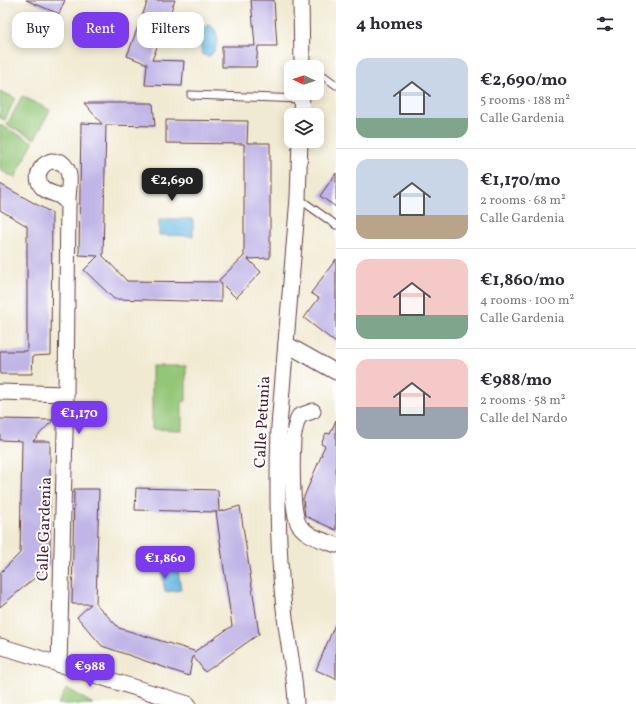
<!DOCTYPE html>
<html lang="en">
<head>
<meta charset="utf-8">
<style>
  :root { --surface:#fff; --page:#f2f2f3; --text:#2b2b33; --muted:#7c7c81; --line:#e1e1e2; --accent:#7c3aed }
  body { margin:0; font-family:Vollkorn,serif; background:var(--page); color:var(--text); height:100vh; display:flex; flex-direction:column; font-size:15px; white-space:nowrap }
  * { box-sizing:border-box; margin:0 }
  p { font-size:13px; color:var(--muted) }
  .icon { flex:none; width:22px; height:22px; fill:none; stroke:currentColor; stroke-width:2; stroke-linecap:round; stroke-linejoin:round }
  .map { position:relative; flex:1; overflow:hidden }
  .side { display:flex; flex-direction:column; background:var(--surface); width:300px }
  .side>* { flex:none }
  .banner { position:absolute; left:12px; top:12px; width:264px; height:36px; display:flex; gap:8px }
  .needle { width:26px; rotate:274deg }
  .controls { position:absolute; left:284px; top:60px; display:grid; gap:8px }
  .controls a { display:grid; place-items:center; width:40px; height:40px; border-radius:8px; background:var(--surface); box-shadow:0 2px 10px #0003; font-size:20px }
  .price { position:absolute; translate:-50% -34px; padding:0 9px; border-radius:8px; background:var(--accent); color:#fff; font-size:13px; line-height:26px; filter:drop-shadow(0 1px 2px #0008) }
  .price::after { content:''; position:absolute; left:50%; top:24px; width:12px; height:9px; margin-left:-6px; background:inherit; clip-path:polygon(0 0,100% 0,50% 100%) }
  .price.selected { background:#222; color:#fff }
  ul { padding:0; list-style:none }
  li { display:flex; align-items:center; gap:12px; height:100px; padding:0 20px }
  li+li { border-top:1px solid var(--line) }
  li span { display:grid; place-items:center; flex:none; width:112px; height:80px; border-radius:12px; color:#555 }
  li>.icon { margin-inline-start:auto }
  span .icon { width:48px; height:48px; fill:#fffc; stroke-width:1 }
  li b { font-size:17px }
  h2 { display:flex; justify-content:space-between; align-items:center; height:48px; padding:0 20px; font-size:17px }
  .pill { padding:0 14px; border-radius:12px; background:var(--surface); box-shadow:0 2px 10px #0003; font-size:14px; line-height:36px }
  .pill.selected { background:var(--accent); color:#fff }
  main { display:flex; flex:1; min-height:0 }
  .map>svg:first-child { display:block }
  .green { fill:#93c677; stroke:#6e7251 }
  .water { fill:#66b9e2; stroke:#586c86 }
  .building { fill:#c0b5e6 }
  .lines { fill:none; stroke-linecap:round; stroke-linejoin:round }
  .lane-casing { stroke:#633d44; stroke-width:9 }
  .street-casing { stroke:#633d44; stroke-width:17 }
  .lane { stroke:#fff; stroke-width:7 }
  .street { stroke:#fff; stroke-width:15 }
  .labels { text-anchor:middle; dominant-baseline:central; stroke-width:4; stroke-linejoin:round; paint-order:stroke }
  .street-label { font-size:16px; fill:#4a1f2b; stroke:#fff }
</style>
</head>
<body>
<main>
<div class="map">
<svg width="336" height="704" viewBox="0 0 336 704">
  <rect width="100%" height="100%" fill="#fff"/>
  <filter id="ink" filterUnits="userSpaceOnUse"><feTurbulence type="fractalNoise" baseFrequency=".025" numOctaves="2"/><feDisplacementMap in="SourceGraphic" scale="8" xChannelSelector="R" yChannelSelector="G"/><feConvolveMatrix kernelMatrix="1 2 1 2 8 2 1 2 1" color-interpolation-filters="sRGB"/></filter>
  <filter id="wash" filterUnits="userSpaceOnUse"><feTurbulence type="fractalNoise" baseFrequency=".012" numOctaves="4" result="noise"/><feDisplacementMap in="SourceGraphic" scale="16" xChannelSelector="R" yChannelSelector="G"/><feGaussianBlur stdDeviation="0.9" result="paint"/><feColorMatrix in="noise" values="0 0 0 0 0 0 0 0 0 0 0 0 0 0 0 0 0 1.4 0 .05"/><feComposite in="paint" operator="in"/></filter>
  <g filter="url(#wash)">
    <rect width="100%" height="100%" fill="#f1ead2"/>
    <g class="green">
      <path d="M0,91L15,98L5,120L0,118Z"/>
      <path d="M22,96L50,110L35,139L7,125Z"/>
      <path d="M0,125L33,142L15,178L0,170Z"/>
      <path d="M152,366H186V401L182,402V430L152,429Z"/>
      <path d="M67,688L93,704H58Z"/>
    </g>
    <g class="water">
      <path d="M208,25C222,29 219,51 208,57L202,54L199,38L201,29Z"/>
      <path d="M159,219H193V236L159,235Z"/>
      <path d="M176,556L181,590L165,592L160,559Z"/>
    </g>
    <g id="blocks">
      <g class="building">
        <path d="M26,0H65L59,14Z"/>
        <path d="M148,0H175L152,60L184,61L182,86L145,85L147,64L127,56Z"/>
        <path d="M251,0H274L277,46H258L256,67H222V46H255Z"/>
        <path d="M84,103H153L155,126L106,125L103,256L127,281L221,282L219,280L244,256V144L166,143V120L248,121L247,143H270V258L248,259L261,272L236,298L221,283V302L114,299L84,270L98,256L79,255L81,123L102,124Z"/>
        <path d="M336,173V207L320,196Z"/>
        <path d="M0,184L52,213L51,355L33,356L32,374H0V351H27V226L0,210Z"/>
        <path d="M336,259V343L304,318L319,298L311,293Z"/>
        <path d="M0,419L53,420L33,441H50V565L0,607V573L20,553L22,441L0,440Z"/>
        <path d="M336,420V530L305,516L303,499L322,454H321L325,446L321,444L326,433L330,434Z"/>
        <path d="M136,488L218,490L219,512L240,506L259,634L205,672L193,656L189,676L102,646L77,617L91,604H72L74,489H99L96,604L119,628L194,651V652L232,626L216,512H217L135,510Z"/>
        <path d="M336,622V679L316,670Z"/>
      </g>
    </g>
  </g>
  <g filter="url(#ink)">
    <use href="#blocks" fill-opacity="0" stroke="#633d44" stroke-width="1"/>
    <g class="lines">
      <defs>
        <g id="lane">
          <path d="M317,71L336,85"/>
          <path d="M191,95L301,99"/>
          <path d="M298,198L336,225"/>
        </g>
        <g id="street">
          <path d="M301,0L302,67"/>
          <path d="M301,115L302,93"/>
          <path d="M51,161L61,162C75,173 67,189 68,204C57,190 54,197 44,189C33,180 39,165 51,161Z"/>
          <path d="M286,344L336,372"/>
          <path d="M0,392L66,394"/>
          <path d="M313,411L299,416C296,424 294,431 293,440C292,457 291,512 299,525C308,537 323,540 336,545"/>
          <path d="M0,646L188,704"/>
          <path d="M59,665L66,394L68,204"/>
          <path d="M296,704C295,672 287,640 284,608C277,548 277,486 279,426L298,198L300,141"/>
        </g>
      </defs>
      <use href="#lane" class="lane-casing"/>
      <use href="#street" class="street-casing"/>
      <use href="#lane" class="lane"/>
      <use href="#street" class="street"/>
    </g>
  </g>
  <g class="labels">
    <g class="street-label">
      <text transform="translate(263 422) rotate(-87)">Calle Petunia</text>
      <text transform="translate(45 529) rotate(-88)">Calle Gardenia</text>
    </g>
  </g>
</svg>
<div class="controls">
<a><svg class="needle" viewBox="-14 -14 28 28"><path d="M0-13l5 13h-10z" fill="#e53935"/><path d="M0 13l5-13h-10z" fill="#7c7c81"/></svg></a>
<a><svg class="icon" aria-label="layers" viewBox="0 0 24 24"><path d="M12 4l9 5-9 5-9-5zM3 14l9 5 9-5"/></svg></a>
</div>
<b class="price selected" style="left:172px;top:202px">€2,690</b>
<b class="price" style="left:79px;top:435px">€1,170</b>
<b class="price" style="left:165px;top:580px">€1,860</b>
<b class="price" style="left:90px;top:688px">€988</b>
<div class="banner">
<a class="pill">Buy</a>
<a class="pill selected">Rent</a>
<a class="pill">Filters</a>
</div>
</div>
<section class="side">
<h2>4 homes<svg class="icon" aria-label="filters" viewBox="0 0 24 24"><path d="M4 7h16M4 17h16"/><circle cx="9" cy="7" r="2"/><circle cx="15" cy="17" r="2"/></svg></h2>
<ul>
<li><span style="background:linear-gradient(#c9d6e8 75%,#7fa58c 0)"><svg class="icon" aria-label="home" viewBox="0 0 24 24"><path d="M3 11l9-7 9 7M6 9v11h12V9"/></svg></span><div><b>€2,690/mo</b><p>5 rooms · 188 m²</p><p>Calle Gardenia</p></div></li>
<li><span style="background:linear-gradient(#c9d6e8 70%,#b9a48a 0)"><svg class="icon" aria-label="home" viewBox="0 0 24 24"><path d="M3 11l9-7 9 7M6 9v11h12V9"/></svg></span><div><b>€1,170/mo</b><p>2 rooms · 68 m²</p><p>Calle Gardenia</p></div></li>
<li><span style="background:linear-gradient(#f6c9c9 70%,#7fa58c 0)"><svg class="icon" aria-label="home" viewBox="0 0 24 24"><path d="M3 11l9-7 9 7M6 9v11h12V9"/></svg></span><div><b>€1,860/mo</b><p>4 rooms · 100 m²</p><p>Calle Gardenia</p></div></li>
<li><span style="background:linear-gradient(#f6c9c9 60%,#9aa5b1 0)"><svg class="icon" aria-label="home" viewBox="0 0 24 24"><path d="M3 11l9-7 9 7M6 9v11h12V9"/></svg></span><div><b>€988/mo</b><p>2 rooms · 58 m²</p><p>Calle del Nardo</p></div></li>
</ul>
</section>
</main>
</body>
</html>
